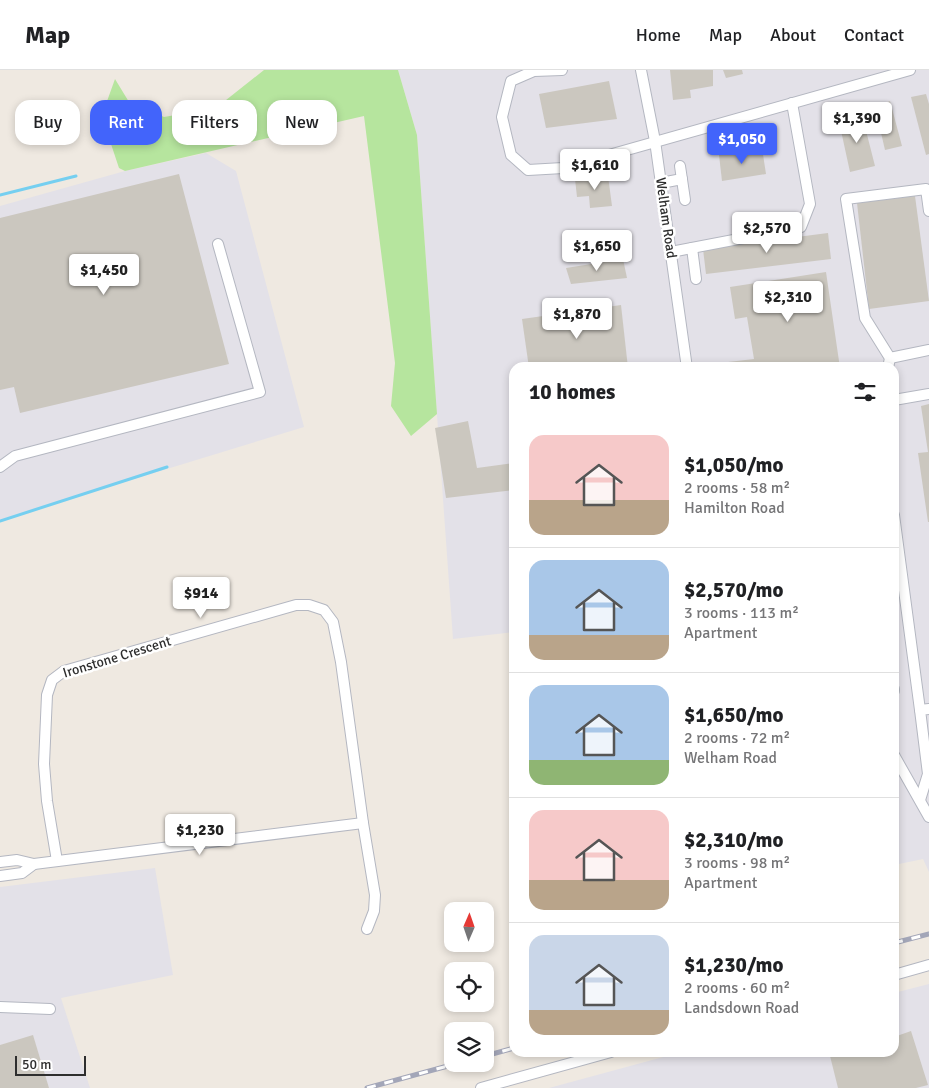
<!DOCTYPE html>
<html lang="en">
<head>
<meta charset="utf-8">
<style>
  :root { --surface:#fff; --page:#f6f6f6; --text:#202124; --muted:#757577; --line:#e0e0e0; --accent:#4264fb }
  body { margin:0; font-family:Signika,sans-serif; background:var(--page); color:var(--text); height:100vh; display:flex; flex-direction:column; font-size:19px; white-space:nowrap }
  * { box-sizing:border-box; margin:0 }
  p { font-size:16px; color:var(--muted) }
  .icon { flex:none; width:28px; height:28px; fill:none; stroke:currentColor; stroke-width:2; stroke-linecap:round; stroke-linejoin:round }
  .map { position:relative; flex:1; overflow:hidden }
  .panel { position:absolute; left:509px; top:292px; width:390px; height:695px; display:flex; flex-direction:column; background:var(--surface); border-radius:15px; box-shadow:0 2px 8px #0003 }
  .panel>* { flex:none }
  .guide { position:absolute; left:15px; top:30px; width:419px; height:45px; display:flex; gap:10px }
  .needle { width:32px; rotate:2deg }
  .tools { position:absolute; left:444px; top:832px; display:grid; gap:10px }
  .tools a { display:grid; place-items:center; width:50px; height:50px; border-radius:10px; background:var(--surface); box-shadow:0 2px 8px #0003; font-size:25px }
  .scale { position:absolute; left:15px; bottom:12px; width:71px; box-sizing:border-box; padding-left:5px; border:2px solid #2e2e2e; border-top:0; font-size:14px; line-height:18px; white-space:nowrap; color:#2e2e2e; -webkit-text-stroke:4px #fff; paint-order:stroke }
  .price { position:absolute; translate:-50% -42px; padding:0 11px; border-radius:5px; background:#fff; color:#222; font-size:16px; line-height:32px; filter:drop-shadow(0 1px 2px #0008) }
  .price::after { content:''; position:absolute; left:50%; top:30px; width:15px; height:11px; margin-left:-8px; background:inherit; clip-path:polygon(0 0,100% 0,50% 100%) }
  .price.current { background:var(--accent); color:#fff }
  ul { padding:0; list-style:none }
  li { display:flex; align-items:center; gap:15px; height:125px; padding:0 20px }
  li+li { border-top:1px solid var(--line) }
  li span { display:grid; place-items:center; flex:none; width:140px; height:100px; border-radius:15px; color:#555 }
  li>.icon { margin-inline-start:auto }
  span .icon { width:60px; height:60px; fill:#fffc; stroke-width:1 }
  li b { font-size:21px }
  h2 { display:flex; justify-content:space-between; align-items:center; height:60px; padding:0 20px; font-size:21px }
  .pill { padding:0 18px; border-radius:15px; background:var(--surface); box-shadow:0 2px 8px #0003; font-size:18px; line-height:45px }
  .pill.current { background:var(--accent); color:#fff }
  header { display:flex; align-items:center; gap:30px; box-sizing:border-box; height:70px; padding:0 25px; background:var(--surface); border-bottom:1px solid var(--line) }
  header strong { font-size:24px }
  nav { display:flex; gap:28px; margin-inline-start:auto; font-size:18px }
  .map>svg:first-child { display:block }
  .industrial { fill:#e3e1e8 }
  .green { fill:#b6e59e }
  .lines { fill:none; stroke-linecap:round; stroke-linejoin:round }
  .stream { stroke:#75cff0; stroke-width:3 }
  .building { fill:#cbc7bf }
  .minor-casing { stroke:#b4b7c1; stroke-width:12 }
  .minor { stroke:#fff; stroke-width:10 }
  .rail-casing { stroke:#a3a6b8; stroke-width:5 }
  .rail { stroke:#fff; stroke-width:3; stroke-dasharray:9; stroke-linecap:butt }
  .labels { text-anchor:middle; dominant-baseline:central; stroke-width:5; stroke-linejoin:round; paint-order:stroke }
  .street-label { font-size:14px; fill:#2e2e2e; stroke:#fff }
</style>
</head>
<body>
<header>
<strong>Map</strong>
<nav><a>Home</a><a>Map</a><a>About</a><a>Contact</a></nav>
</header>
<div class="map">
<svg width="929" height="1018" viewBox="0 0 929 1018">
  <rect width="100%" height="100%" fill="#efe9e1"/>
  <g class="industrial">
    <path d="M398,0H929V802L923,789L894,795V298H514V562L453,569L417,65Z"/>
    <path d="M206,83L236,101L304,357L0,450V136L125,101Z"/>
    <path d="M155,798L173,905L61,928L90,1018H0V817Z"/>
    <path d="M929,914V1018H549L678,983L894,982V923Z"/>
  </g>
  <path class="green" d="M264,0H398L417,65L437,344L411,366L391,336L395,293L364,46L125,101L119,98L110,71L106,34L115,9L129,32L164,47L216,38Z"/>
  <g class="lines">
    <g class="stream">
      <path d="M0,125L76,106"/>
      <path d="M0,451L167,397"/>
    </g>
  </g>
  <g class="building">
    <path d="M670,0H713V16L690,20L691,28L673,30Z"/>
    <path d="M723,0H742L743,4L726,8Z"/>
    <path d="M609,11L617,49L546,58L539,24Z"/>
    <path d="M926,24L929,34V84L926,85L911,27Z"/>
    <path d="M890,31L902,76L885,80L875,37Z"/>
    <path d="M861,41L875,96L850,102L840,56L852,54L849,44Z"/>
    <path d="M762,78L766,104L722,111L719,85Z"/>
    <path d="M179,104L229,294L20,343L14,317L0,320V148Z"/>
    <path d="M608,106L612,136L590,138L589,126L577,127L575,109Z"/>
    <path d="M915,126L929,231L869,239L857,133Z"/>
    <path d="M828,163L831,189L706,204L703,179Z"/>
    <path d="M623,189L627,208L571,214L566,198Z"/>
    <path d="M826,202L840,298H728V292L754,289L747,247L735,249L730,217Z"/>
    <path d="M621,235L628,298H529L522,249Z"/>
    <path d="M929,334V452H928L918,383L928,382L921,336Z"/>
    <path d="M468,351L477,398L514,393V420L446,428L435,358Z"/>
    <path d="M911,961L928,1015L916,1018H838L829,982H894V967Z"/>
    <path d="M33,965L49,1018H0V975Z"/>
  </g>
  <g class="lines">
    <defs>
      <g id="minor">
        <path d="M562,0L534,1L511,11L502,47L511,85L528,100L563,98L910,0"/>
        <path d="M641,0L655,71L687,298"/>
        <path d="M680,96L685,130"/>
        <path d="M661,113L682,109"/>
        <path d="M692,178L696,209"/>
        <path d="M671,182L801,157L810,134L792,33"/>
        <path d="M890,288L929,280"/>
        <path d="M888,298L890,288L865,248L846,129L926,119L929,141"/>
        <path d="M894,330L929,324"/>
        <path d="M0,397L15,386L260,322L218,174"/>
        <path d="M894,445L920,640"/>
        <path d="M894,619V621"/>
        <path d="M894,685L929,747"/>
        <path d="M920,730L928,704L920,640L929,639"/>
        <path d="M57,791L47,731L44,694L47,625L52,610L64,601L296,535H309L324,540L333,552L341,592L363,753L375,825L374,841L367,859"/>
        <path d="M0,792L17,790L34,794L22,803L0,806"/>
        <path d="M34,794L363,753"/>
        <path d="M894,905L929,895"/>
        <path d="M0,937L50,939"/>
        <path d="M481,1018L611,982"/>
      </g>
    </defs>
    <use href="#minor" class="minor-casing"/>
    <use href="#minor" class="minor"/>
    <defs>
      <g id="rail">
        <path d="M894,873L929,864"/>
        <path d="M485,986L514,978"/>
        <path d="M367,1018L455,994"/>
      </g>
    </defs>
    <use href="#rail" class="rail-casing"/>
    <use href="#rail" class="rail"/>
  </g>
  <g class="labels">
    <g class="street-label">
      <text transform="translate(666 148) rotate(82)">Welham Road</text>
      <text transform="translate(117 587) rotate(-17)">Ironstone Crescent</text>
    </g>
  </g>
</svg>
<div class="tools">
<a><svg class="needle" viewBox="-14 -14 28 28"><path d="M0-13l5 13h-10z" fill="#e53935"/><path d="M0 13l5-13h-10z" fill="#757577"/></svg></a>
<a><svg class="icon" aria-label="locate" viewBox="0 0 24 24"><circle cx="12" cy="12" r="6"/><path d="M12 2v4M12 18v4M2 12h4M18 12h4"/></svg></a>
<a><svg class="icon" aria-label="layers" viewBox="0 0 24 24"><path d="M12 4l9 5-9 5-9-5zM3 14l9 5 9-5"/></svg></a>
</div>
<div class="scale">50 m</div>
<b class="price" style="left:857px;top:74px">$1,390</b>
<b class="price current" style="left:742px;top:95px">$1,050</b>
<b class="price" style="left:595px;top:121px">$1,610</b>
<b class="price" style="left:767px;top:184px">$2,570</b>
<b class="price" style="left:597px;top:202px">$1,650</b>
<b class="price" style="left:104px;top:226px">$1,450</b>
<b class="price" style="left:788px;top:253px">$2,310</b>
<b class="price" style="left:577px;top:270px">$1,870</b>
<b class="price" style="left:201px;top:549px">$914</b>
<b class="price" style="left:200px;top:786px">$1,230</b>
<div class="guide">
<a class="pill">Buy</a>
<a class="pill current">Rent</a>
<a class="pill">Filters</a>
<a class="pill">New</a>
</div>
<section class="panel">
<h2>10 homes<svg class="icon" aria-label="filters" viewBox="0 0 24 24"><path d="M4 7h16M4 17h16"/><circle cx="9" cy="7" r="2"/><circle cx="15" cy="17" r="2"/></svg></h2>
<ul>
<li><span style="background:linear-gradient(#f6c9c9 65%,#b9a48a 0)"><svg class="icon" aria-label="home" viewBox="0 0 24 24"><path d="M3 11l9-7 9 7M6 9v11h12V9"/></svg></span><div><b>$1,050/mo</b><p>2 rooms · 58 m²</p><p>Hamilton Road</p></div></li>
<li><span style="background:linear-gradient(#a9c7e8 75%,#b9a48a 0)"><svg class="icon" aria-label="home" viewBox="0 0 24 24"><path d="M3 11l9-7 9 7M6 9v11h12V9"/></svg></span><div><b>$2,570/mo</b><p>3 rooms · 113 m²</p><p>Apartment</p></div></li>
<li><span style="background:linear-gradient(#a9c7e8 75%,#8fb573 0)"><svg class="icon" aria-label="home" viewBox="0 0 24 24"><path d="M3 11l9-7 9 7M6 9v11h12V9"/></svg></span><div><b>$1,650/mo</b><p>2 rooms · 72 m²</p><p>Welham Road</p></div></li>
<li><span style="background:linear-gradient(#f6c9c9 70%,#b9a48a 0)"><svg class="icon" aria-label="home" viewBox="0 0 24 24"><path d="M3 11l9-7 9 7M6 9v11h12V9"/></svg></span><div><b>$2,310/mo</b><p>3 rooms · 98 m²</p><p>Apartment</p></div></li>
<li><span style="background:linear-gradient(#c9d6e8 75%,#b9a48a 0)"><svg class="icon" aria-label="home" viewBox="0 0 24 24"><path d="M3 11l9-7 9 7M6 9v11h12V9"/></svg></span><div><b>$1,230/mo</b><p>2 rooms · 60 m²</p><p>Landsdown Road</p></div></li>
</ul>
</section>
</div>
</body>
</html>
